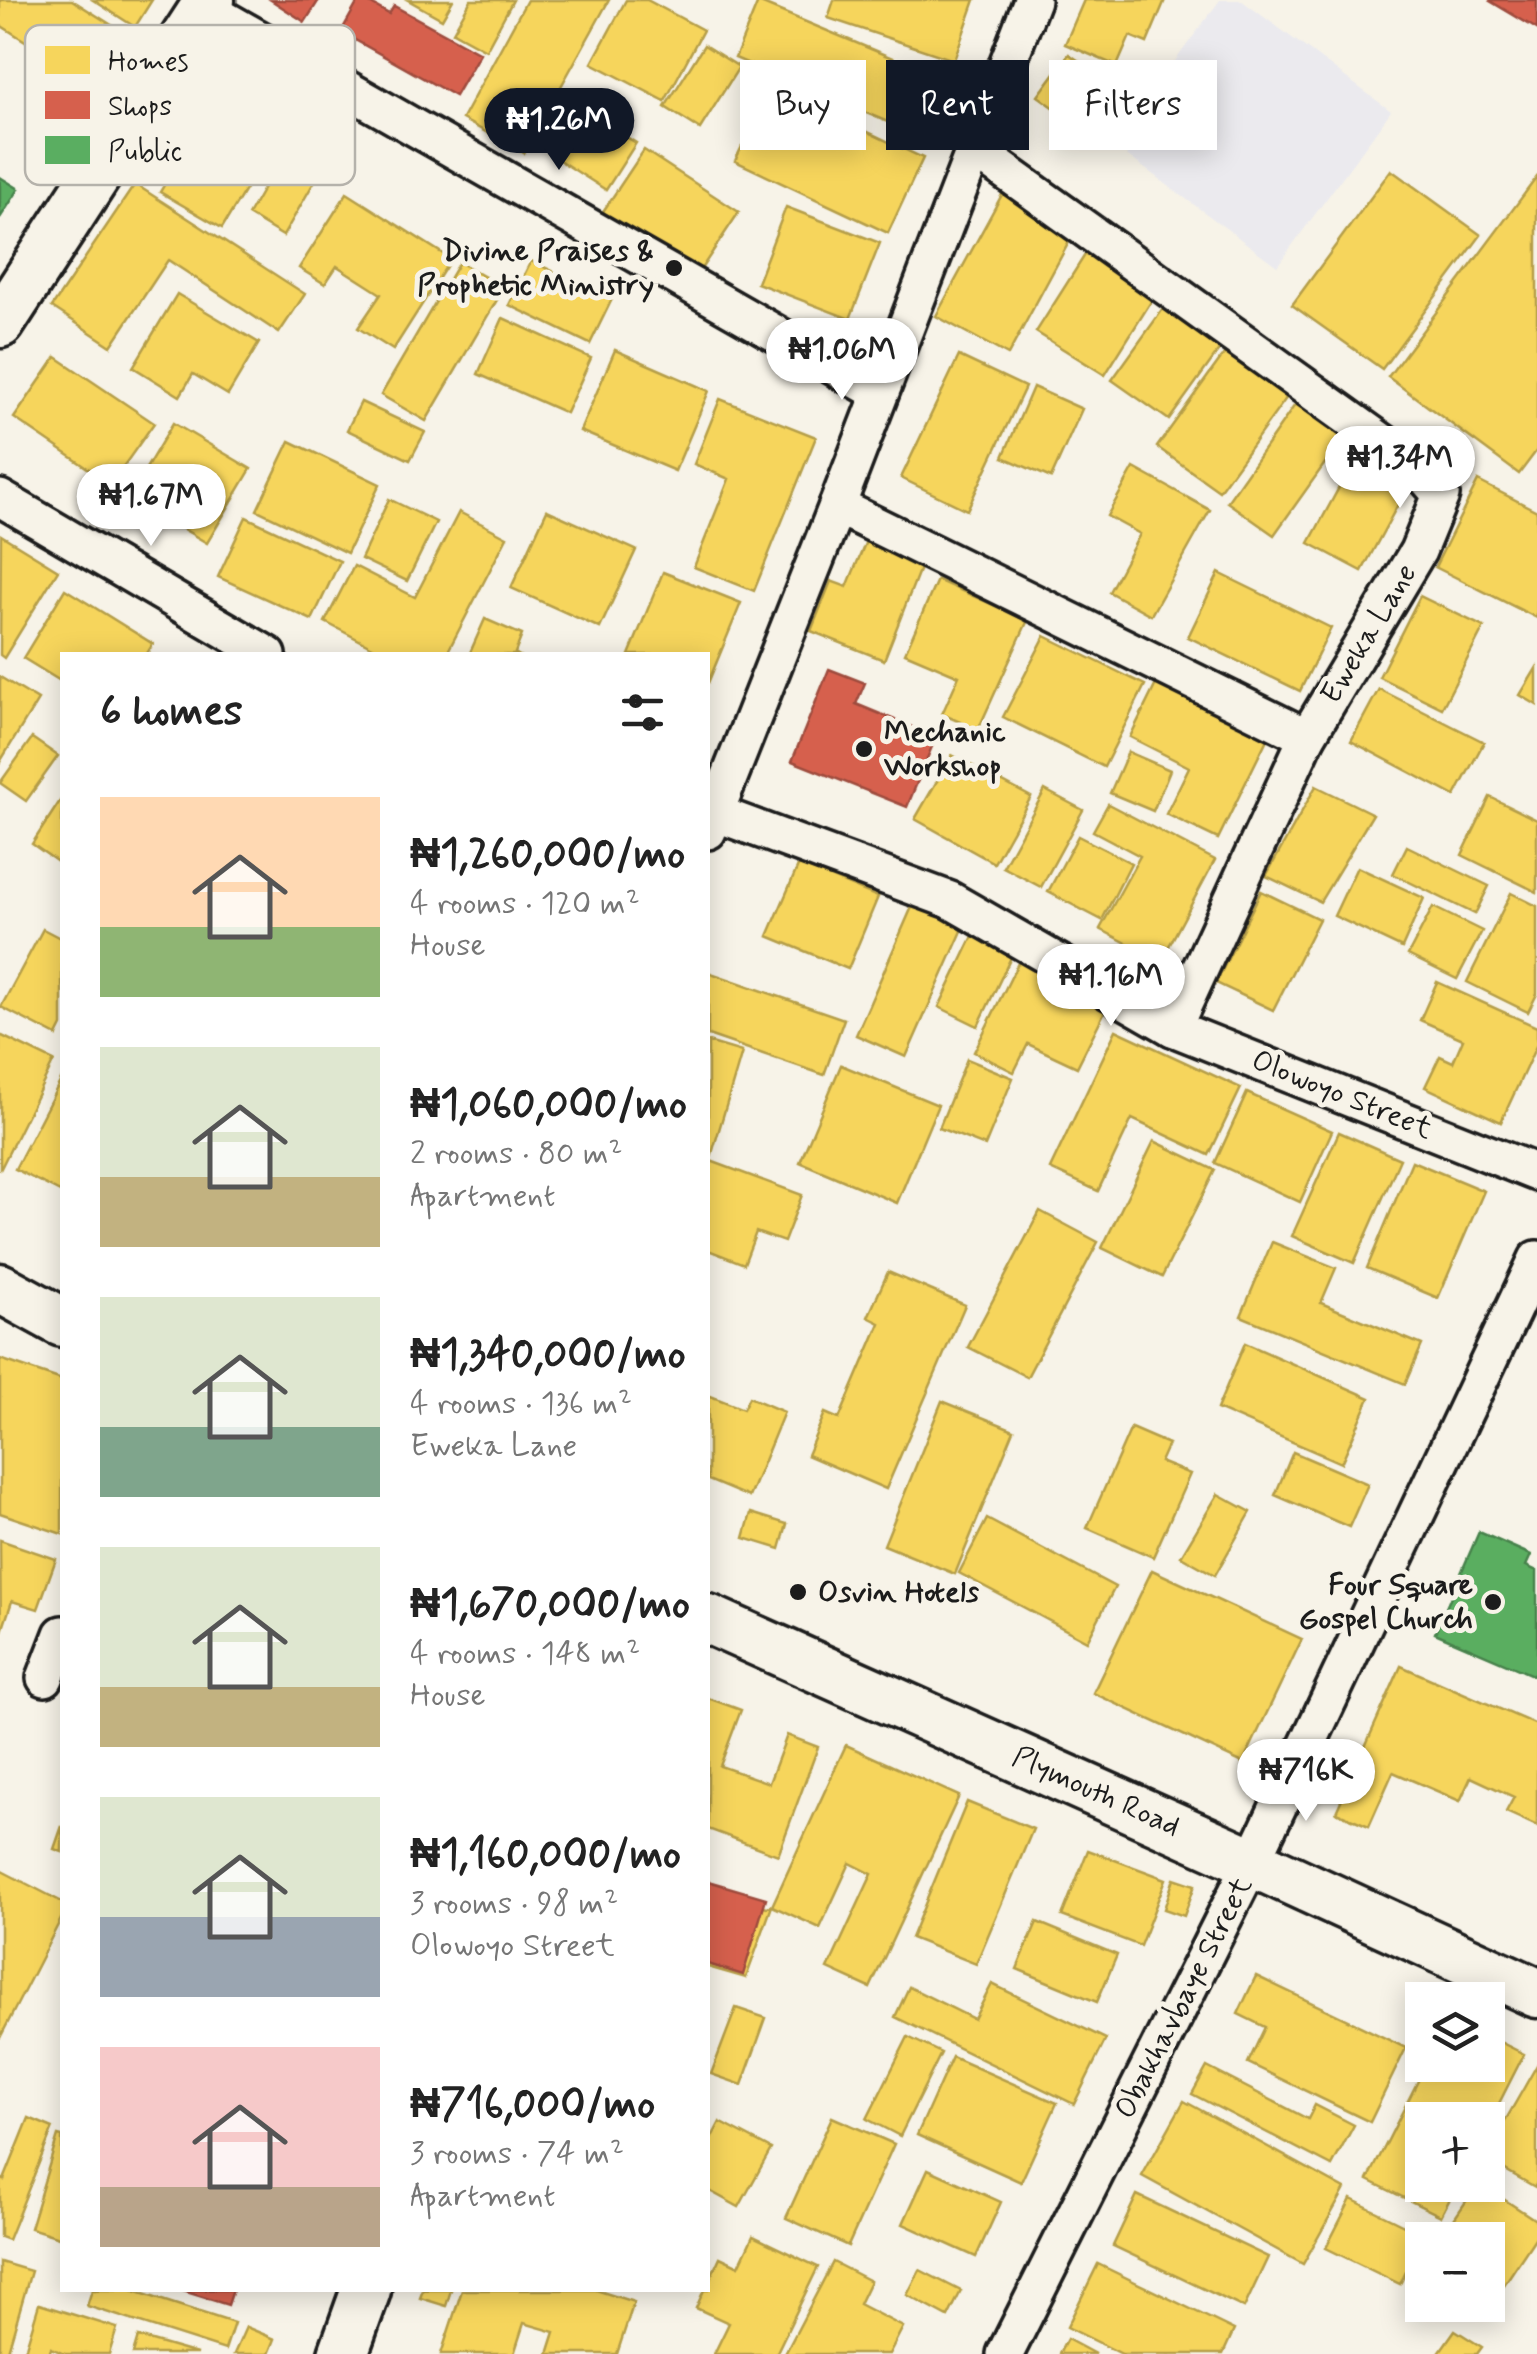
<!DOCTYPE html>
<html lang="en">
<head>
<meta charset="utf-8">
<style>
  :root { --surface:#fff; --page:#f6f6f6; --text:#222; --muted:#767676; --accent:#111827 }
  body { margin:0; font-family:Mynerve,sans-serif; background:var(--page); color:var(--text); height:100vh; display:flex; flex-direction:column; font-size:38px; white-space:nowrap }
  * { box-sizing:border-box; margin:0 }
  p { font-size:32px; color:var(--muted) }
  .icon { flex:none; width:55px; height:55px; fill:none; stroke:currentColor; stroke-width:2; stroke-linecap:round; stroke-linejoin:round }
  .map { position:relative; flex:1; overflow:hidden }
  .sheet { position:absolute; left:60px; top:652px; width:650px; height:1640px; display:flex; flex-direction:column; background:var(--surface); border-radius:0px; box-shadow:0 5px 25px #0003 }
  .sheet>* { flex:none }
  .banner { position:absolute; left:740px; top:60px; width:645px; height:90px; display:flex; gap:20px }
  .buttons { position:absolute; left:1405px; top:1982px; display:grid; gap:20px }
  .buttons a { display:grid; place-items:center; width:100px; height:100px; border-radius:0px; background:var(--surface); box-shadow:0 5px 25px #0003; font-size:50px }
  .price { position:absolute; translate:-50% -85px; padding:0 22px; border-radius:35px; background:#fff; color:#222; font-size:32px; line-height:65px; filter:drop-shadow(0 2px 5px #0008) }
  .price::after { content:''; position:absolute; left:50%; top:60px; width:30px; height:22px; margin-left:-15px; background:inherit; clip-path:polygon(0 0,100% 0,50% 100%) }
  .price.active { background:var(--accent); color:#fff }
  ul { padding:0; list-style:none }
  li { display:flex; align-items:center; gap:30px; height:250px; padding:0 40px }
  li span { display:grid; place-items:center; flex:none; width:280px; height:200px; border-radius:0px; color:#555 }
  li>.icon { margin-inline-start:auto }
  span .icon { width:120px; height:120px; fill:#fffc; stroke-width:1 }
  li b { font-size:42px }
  h2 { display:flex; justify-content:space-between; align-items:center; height:120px; padding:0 40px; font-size:42px }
  .tag { padding:0 35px; border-radius:0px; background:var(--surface); box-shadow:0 5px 25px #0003; font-size:35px; line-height:90px }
  .tag.active { background:var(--accent); color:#fff }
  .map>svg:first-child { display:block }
  .built { fill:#ebeaee }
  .homes { fill:#f6d55c; stroke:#b59e49; stroke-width:2.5 }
  .shops { fill:#d6604d; stroke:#9e4c3e; stroke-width:2.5 }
  .public { fill:#5aae61; stroke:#47824c; stroke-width:2.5 }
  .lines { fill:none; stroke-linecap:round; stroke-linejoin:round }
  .street-casing { stroke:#1c1c1c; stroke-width:42 }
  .secondary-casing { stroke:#1c1c1c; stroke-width:55 }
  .street { stroke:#f7f3e8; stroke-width:35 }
  .secondary { stroke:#f7f3e8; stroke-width:48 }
  .poi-dot { fill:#1c1c1c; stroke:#f7f3e8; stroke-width:4 }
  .labels { text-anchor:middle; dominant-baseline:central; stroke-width:10; stroke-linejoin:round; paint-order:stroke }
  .poi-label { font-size:30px; font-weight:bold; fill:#1c1c1c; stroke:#f7f3e8; text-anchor:end }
  .street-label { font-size:30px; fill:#1c1c1c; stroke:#f7f3e8 }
  .key { fill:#f7f3e8; stroke:#b5b2ab; stroke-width:2.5 }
  .key-label { font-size:28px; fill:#1c1c1c }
</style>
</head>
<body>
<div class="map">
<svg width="1537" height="2354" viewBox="0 0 1537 2354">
  <rect width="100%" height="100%" fill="#f7f3e8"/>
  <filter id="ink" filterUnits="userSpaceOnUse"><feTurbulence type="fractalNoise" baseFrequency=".01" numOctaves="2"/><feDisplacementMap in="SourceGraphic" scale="20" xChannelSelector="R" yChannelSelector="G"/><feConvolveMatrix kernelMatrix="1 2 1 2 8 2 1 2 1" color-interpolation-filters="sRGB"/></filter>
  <g filter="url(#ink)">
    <path class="built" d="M1220,0H1241L1391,111L1277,266L1113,145Z"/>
    <g class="homes">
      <path d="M0,0H72L121,31L89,81L0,25Z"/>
      <path d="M93,0H152L135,27Z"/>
      <path d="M408,0H453L442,19Z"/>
      <path d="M471,0H513L486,50L453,32Z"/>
      <path d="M527,0H609L524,153L462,119Z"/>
      <path d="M626,0H647L703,30L665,101L592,63Z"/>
      <path d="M834,0H975L954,60L828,18Z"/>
      <path d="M1084,0H1165L1147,43L1130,36L1117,66L1065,44Z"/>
      <path d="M758,2L938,77L914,133L735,58Z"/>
      <path d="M704,45L739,67L700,129L665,107Z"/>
      <path d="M1069,54L1104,78L1073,121L1038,96Z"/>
      <path d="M771,86L923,158L888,233L735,161Z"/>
      <path d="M578,107L636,143L606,190L548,153Z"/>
      <path d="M196,131L259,167L222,228L160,192Z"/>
      <path d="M296,131L332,151L283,236L248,215Z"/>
      <path d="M644,150L739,212L697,275L602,213Z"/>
      <path d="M1391,170L1481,235L1382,369L1292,305Z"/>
      <path d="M1537,177V450L1519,474L1388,377Z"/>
      <path d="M135,184L305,294L279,333L168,260L111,346L52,307Z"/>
      <path d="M1004,191L1076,229L1008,355L936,316Z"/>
      <path d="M347,193L451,259L393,350L358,328L381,294L337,266L325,284L299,268Z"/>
      <path d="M786,207L880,243L850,319L757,283Z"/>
      <path d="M1090,247L1159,289L1105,375L1036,332Z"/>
      <path d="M531,261L612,299L590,344L509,305Z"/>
      <path d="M459,262L504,288L426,421L381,395Z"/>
      <path d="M177,294L259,343L228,395L193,374L180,396L133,367Z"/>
      <path d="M1168,302L1225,342L1169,420L1112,380Z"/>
      <path d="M503,318L591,358L566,413L478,374Z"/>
      <path d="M1229,347L1292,390L1219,491L1157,447Z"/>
      <path d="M615,350L709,391L675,471L580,431Z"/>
      <path d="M959,356L1025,387L967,510L901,478Z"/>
      <path d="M56,357L154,423L111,484L14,418Z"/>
      <path d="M1033,387L1082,409L1051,478L1003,457Z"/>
      <path d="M720,399L816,437L754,591L694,567L729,479L694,464Z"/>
      <path d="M361,402L425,432L410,460L347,430Z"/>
      <path d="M1297,402L1345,435L1274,535L1227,502Z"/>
      <path d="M173,423L251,469L207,543L129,497Z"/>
      <path d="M290,441L380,484L347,553L257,510Z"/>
      <path d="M1362,445L1415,473L1362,571L1309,543Z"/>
      <path d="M1134,468L1210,510L1151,615L1109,592L1140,534L1107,516Z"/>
      <path d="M1478,481L1537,511V618L1435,567Z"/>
      <path d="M389,499L436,522L407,581L361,559Z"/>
      <path d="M547,510L636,550L600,628L511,588Z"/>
      <path d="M459,512L507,537L446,655H388L325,622L354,566L415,597Z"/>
      <path d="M246,517L340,561L312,620L218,577Z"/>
      <path d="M1,535L58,570L4,658L0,655Z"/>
      <path d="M866,541L922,563L884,660L811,631L831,581L847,587Z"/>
      <path d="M663,572L741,603L708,683V655H629Z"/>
      <path d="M1219,573L1331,628L1300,691L1188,637Z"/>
      <path d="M937,580L1028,620L978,730L942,714L959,676L905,653Z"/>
      <path d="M65,589L153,644L146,655H62V682L23,658Z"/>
      <path d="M1420,596L1484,627L1442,708L1379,677Z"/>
      <path d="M485,619L522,635L515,653L518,655H469Z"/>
      <path d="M1045,636L1145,685L1104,767L1003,717Z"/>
      <path d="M1537,667V705L1520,695Z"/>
      <path d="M0,677L38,700L0,762Z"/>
      <path d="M1159,678L1270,733L1218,839L1166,814L1189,767L1130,737Z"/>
      <path d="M1379,689L1484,742L1455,796L1351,741Z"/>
      <path d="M32,738L58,756L26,801L0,783Z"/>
      <path d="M1128,752L1170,770L1153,811L1110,793Z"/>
      <path d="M952,755L1031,797L994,863L915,819Z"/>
      <path d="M1316,786L1373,814L1320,902L1266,876Z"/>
      <path d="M1045,790L1083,810L1041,887L1003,867Z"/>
      <path d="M1490,797L1537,820V892L1462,855Z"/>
      <path d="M62,798V865L32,844Z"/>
      <path d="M1108,804L1215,860L1161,961L1100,929L1140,856L1093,831Z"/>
      <path d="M1078,836L1131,863L1102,920L1048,892Z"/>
      <path d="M1407,846L1489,886L1475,914L1393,874Z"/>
      <path d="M799,864L878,897L848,969L768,936Z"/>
      <path d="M1357,867L1424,898L1402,948L1334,916Z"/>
      <path d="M1261,891L1319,919L1273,1010L1216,983Z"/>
      <path d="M1511,893L1537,906V994L1528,1012L1467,982Z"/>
      <path d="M915,900L966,922L906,1057L856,1035Z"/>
      <path d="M1433,907L1482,931L1457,979L1408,955Z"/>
      <path d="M43,929L62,939V1026L57,1036L1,1007Z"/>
      <path d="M975,932L1014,951L978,1026L939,1007Z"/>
      <path d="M1022,955L1111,999L1077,1067L1028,1044L1014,1072L974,1052Z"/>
      <path d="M708,972L844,1019L824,1075L708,1035Z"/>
      <path d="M1437,982L1537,1027V1044L1501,1122L1425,1087L1440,1056L1453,1062L1463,1039L1420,1020Z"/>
      <path d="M1116,1030L1241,1088L1209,1155L1132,1119L1098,1191L1050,1169Z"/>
      <path d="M0,1035L54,1061L0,1170Z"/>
      <path d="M708,1042L742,1052L711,1157L708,1156Z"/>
      <path d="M967,1059L1013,1078L985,1146L939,1128Z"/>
      <path d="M841,1065L938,1105L897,1203L800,1162Z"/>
      <path d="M62,1078V1193L15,1169Z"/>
      <path d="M1247,1093L1332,1131L1300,1202L1215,1163Z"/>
      <path d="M1339,1132L1400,1159L1354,1263L1292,1236Z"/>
      <path d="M1154,1141L1215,1170L1162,1277L1102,1248Z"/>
      <path d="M708,1160L802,1195L784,1242L756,1232L744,1264L708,1250Z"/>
      <path d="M1412,1161L1484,1191L1438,1298L1367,1268Z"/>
      <path d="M1040,1211L1098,1242L1027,1377L968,1347Z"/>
      <path d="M1272,1242L1336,1268L1321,1303L1422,1345L1405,1384L1241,1316Z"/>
      <path d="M888,1272L965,1305L886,1489L807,1455L825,1413L839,1419L880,1323L868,1317Z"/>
      <path d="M1245,1343L1370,1398L1341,1463L1217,1409Z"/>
      <path d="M0,1359L62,1380V1534L0,1513Z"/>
      <path d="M708,1395L743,1409L749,1397L784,1412L749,1497L708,1480Z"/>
      <path d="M942,1401L1014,1430L955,1574L884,1545Z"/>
      <path d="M1131,1428L1168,1444L1160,1462L1190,1474L1153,1557L1087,1528Z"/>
      <path d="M1293,1452L1368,1484L1349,1527L1275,1495Z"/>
      <path d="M1218,1494L1251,1512L1215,1575L1181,1556Z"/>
      <path d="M751,1513L787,1524L780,1549L744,1538Z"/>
      <path d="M987,1519L1115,1587L1087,1641L959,1573Z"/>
      <path d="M0,1540L56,1559L38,1609L12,1601L1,1634Z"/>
      <path d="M1152,1570L1302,1639L1243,1763L1093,1693Z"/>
      <path d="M1401,1666L1537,1725V1826L1506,1812L1514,1797L1471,1777L1460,1801L1393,1772L1369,1826L1336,1812Z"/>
      <path d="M708,1698L741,1710L720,1766L769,1783L787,1735L818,1747L778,1855L708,1829Z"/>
      <path d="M846,1745L959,1796L870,1988L828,1969L872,1874L850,1863L820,1928L772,1906Z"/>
      <path d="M967,1802L1033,1829L976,1964L911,1938Z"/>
      <path d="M62,1826V1852L54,1849Z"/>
      <path d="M1088,1850L1166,1879L1140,1946L1062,1916Z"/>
      <path d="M0,1870L62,1902V1917L0,2038Z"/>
      <path d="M1174,1878L1195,1885L1184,1916L1164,1909Z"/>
      <path d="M708,1889L767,1907L772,1906L746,1978L708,1967Z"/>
      <path d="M1037,1922L1117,1955L1097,2002L1017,1969Z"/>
      <path d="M1256,1976L1406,2048L1370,2122L1248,2063L1265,2027L1238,2014Z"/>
      <path d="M992,1984L1106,2039L1074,2104L895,2017L909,1987L974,2019Z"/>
      <path d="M736,2008L766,2018L742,2085L711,2074Z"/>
      <path d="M1488,2036L1524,2054L1488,2125V2120H1422V2185H1457L1441,2216L1368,2180L1426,2065H1488Z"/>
      <path d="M908,2037L941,2053L900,2136L867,2119Z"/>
      <path d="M952,2057L1057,2103L1021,2182L917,2135Z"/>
      <path d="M1537,2065V2182L1535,2187L1488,2160V2151Z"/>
      <path d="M1207,2067L1308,2119L1315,2105L1354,2125L1332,2166L1192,2094Z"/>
      <path d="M1184,2101L1345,2189L1303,2264L1142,2176Z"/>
      <path d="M832,2117L894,2144L848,2246L786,2218Z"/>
      <path d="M29,2118L53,2128L8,2240L0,2237V2178L4,2180Z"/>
      <path d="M720,2122L771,2149L739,2207L708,2190V2145Z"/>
      <path d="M58,2136L62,2137V2238L30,2228Z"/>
      <path d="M928,2169L1001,2202L976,2257L903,2224Z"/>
      <path d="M1477,2185H1482L1537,2221V2235L1492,2303L1488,2301V2240H1440Z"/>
      <path d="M1137,2195L1268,2257L1244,2308L1113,2246Z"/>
      <path d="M1351,2199L1424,2235L1400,2284L1326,2248Z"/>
      <path d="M753,2236L818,2267L776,2354H714L729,2323L696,2308L704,2290H708V2283L720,2257L739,2266Z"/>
      <path d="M0,2262L31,2271L7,2354H0Z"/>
      <path d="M833,2262L870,2281L859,2304L903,2327L889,2354H785Z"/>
      <path d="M1098,2264L1234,2330L1223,2354H1122L1067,2327Z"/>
      <path d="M920,2270L961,2291L948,2317L907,2295Z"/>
      <path d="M92,2290H131L234,2323L225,2350L87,2306Z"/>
      <path d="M423,2290H451L446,2306L420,2298Z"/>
      <path d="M462,2290H596L634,2302L617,2354H548L555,2332L524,2323L514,2354H441Z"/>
      <path d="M39,2304L117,2328L109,2354H65L51,2348L49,2354H24Z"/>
      <path d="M246,2327L275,2339L269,2354H234Z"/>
      <path d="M1455,2330L1482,2347L1477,2354H1438Z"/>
      <path d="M138,2337L197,2354H133Z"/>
      <path d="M1067,2339L1095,2354H1059Z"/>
    </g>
    <g class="shops">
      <path d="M271,0H319L305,22Z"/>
      <path d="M359,0H364L389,14L394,6L480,53L455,96L341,32Z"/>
      <path d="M1491,0H1537V29L1490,1Z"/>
      <path d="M829,669L865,683L856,704L936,737L907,807L792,761Z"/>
      <path d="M708,1881L766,1898L743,1975L708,1964Z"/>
      <path d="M180,2290H233L228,2305Z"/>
    </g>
    <g class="public">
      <path d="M0,177L19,189L0,218Z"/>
      <path d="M1479,1532L1531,1555L1526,1566L1537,1571V1677L1435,1633Z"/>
    </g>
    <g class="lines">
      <defs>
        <g id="street">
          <path d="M205,8L880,393"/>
          <path d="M974,149L1416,466L1441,495L1418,551L1307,737L1173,1028"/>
          <path d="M0,498L268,655"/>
          <path d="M837,506L1307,737"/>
          <path d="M715,813L950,900L1173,1028L1537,1173"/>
          <path d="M708,831L837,506L1032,0"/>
          <path d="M45,1678L62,1634"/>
          <path d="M1005,2354L1252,1862L1537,1259"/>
        </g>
        <g id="secondary">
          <path d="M0,323L210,0"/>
          <path d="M0,1288L62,1322"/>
          <path d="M708,1619L1252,1862L1537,1993"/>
          <path d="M343,2354L366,2290"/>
        </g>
      </defs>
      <use href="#street" class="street-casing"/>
      <use href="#secondary" class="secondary-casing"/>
      <use href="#street" class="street"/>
      <use href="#secondary" class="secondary"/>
    </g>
  </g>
  <g class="poi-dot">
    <circle cx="674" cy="268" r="10"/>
    <circle cx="864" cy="749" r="10"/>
    <circle cx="798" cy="1592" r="10"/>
    <circle cx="1493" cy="1602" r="10"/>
  </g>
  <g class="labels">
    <g class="poi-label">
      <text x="654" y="251">Divine Praises &amp;<tspan x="654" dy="34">Prophetic Ministry</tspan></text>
      <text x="884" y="732" text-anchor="start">Mechanic<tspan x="884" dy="34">Workshop</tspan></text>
      <text x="1473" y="1585">Four Square<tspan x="1473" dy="34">Gospel Church</tspan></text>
      <text x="818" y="1592" text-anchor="start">Osvin Hotels</text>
    </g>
    <g class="street-label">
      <text transform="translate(1369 634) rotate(-59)">Eweka Lane</text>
      <text transform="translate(1342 1095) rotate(22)">Olowoyo Street</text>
      <text transform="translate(1096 1792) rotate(24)">Plymouth Road</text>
      <text transform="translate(1184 1998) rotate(-63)">Obakhavbaye Street</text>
    </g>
  </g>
  <rect x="25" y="25" width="330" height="160" rx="15" class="key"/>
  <rect x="45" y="46" width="45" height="28" fill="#f6d55c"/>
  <rect x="45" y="91" width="45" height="28" fill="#d6604d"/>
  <rect x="45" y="136" width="45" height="28" fill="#5aae61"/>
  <g class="key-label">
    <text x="108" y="70">Homes</text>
    <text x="108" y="115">Shops</text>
    <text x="108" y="160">Public</text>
  </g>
</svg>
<div class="buttons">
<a><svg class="icon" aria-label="layers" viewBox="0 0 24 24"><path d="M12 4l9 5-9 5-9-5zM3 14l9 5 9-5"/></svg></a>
<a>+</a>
<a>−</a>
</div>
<b class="price active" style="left:559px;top:173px">₦1.26M</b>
<b class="price" style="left:842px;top:403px">₦1.06M</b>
<b class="price" style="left:1400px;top:511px">₦1.34M</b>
<b class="price" style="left:151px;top:549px">₦1.67M</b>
<b class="price" style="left:1111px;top:1029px">₦1.16M</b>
<b class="price" style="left:1306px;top:1824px">₦716K</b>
<div class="banner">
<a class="tag">Buy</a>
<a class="tag active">Rent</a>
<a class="tag">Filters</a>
</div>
<section class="sheet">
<h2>6 homes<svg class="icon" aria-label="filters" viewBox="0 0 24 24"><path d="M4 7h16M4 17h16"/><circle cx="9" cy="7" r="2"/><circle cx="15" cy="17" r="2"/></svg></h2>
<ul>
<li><span style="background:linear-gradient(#ffd9b3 65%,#8fb573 0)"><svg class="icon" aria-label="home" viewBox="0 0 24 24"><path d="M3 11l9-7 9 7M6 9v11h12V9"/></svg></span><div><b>₦1,260,000/mo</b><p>4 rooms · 120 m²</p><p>House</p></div></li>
<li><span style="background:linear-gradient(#dfe7d0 65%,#c2b280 0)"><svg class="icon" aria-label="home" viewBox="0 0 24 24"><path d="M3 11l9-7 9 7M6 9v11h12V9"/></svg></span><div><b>₦1,060,000/mo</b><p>2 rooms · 80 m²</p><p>Apartment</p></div></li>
<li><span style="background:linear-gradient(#dfe7d0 65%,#7fa58c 0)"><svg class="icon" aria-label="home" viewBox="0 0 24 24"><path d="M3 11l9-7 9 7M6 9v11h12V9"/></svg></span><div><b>₦1,340,000/mo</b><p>4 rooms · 136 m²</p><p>Eweka Lane</p></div></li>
<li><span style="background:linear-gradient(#dfe7d0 70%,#c2b280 0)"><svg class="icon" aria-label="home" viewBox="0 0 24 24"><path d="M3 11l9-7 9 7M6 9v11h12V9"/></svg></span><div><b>₦1,670,000/mo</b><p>4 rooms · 148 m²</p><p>House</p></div></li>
<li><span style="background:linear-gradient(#dfe7d0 60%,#9aa5b1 0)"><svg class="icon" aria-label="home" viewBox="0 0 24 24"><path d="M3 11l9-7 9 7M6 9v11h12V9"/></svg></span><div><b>₦1,160,000/mo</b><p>3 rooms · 98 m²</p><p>Olowoyo Street</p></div></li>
<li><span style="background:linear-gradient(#f6c9c9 70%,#b9a48a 0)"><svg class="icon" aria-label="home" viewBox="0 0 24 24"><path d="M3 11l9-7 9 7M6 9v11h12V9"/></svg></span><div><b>₦716,000/mo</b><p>3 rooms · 74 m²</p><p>Apartment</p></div></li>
</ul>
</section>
</div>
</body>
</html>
